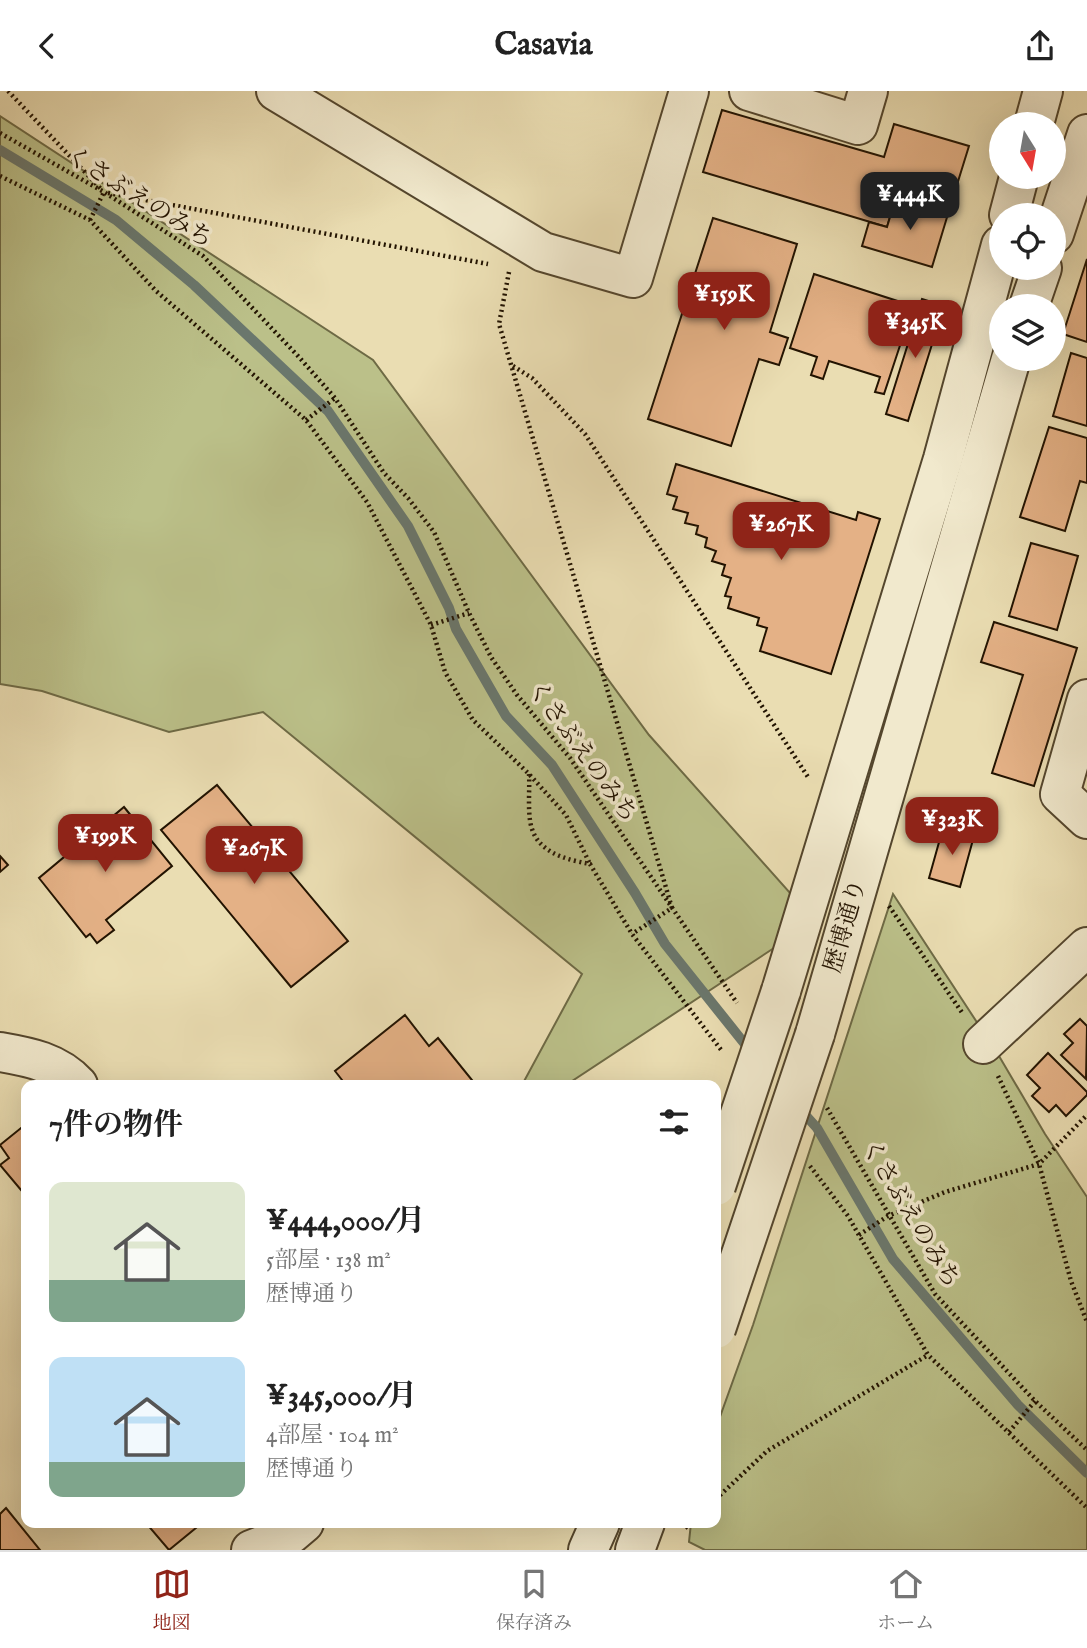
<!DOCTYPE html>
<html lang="ja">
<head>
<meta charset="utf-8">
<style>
  :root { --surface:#fff; --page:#f6f6f6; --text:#222; --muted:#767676; --line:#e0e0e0; --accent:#8f2418 }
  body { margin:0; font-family:"IM FELL English","Noto Serif JP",serif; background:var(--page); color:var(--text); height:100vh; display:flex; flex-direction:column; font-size:26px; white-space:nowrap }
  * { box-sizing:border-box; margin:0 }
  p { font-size:23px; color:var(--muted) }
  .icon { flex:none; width:38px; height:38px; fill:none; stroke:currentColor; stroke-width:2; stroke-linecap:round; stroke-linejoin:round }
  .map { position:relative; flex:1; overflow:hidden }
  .drawer { position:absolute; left:21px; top:989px; width:700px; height:448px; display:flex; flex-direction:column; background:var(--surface); border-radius:14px; box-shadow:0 7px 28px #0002 }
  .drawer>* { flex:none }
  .needle { width:46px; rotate:169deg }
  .fabs { position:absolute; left:989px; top:21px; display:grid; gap:14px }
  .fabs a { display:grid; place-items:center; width:77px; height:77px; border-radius:50%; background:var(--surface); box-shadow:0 7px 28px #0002; font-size:35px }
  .price { position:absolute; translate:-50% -60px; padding:0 16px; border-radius:14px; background:var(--accent); color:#fff; font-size:23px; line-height:46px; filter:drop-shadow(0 2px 4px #0008) }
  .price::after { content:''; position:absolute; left:50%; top:42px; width:21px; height:16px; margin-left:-10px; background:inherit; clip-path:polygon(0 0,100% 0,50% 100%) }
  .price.active { background:#222; color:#fff }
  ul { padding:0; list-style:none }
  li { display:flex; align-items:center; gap:21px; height:175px; padding:0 28px }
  li span { display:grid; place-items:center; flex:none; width:196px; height:140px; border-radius:14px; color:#555 }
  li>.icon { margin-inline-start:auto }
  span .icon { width:84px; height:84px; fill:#fffc; stroke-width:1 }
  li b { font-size:30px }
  h2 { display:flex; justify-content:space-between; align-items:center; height:84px; padding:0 28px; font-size:30px }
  header { display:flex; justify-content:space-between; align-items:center; height:91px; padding:0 28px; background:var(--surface); font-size:32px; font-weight:700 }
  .dock { display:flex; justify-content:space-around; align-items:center; height:98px; border-top:2px solid var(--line); background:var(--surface); font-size:19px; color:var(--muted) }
  .dock a { display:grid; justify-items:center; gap:4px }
  .dock .active { color:var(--accent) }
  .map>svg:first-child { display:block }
  .green { fill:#bbc089; stroke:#6e6a45; stroke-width:2 }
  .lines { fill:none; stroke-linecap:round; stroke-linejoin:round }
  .stream { stroke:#6a776d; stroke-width:10 }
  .building { fill:#e4b186; stroke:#221301; stroke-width:2 }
  .minor-casing { stroke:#54462d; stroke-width:42 }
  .path { stroke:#221301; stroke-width:4.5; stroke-dasharray:2 3.5; stroke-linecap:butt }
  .minor { stroke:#f1e9cd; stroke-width:38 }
  .minor-bridge-casing { stroke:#54462d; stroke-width:42; stroke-linecap:butt }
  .minor-bridge { stroke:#f1e9cd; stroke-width:38 }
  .labels { text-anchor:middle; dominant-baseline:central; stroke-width:7; stroke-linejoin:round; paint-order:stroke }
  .street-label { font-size:24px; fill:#221301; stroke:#f1e9cd }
</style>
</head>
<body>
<header><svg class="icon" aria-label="back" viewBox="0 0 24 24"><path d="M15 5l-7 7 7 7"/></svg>Casavia<svg class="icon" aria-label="share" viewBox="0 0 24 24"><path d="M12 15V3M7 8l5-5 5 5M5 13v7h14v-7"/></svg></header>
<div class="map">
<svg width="1087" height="1459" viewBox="0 0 1087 1459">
  <rect width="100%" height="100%" fill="#eaddb2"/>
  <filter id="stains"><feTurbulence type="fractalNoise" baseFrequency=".00286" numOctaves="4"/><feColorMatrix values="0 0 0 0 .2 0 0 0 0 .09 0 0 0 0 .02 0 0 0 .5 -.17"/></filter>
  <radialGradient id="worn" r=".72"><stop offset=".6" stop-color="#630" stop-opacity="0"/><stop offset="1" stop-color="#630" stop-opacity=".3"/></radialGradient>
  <g class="green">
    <path d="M0,25L373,269L649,644L815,830L566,994H522L582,883L263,621L169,641L42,600L0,593Z"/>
    <path d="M893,803L999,965L1045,1043L1087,1106V1459H705L689,1451L691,1432H716V1337L753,1234Z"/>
  </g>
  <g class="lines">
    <g class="stream">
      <path d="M0,59L116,129L194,194L328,320L408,435L449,517L456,538L506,625L552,674L635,802L665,853L752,962"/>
      <path d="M799,1017L817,1037L893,1168L1018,1314L1087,1382"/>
    </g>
  </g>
  <g class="building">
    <path d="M722,19L884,66L894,33L969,55L951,113L944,111L941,119L896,106L887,136L703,81Z"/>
    <path d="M896,106L941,119L944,111L951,113L932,176L862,155L869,131L887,136Z"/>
    <path d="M713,127L797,153L770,241L788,247L779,274L759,268L731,355L648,328Z"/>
    <path d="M1087,168V251L1063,243Z"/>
    <path d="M814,183L913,215L884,303L875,301L880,286L829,270L823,288L811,284L817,266L790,257Z"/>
    <path d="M922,208L944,215L908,330L886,323Z"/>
    <path d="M1071,262L1087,267V335L1053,325Z"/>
    <path d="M1049,336L1087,347V392L1080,390L1065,440L1020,426Z"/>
    <path d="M676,373L856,429L858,421L880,428L831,583L760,560L767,537L757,534L759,527L728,517L731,506L725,505L731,487L722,484L725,474L712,470L716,460L705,456L707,447L696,443L698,435L685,432L688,422L673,418L677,406L667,403Z"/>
    <path d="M1031,452L1078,465L1057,539L1009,525Z"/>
    <path d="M994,531L1077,557L1034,695L992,682L1023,584L981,571Z"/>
    <path d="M217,694L348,850L291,896L161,739Z"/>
    <path d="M124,716L172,775L106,829L114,839L97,852L90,843L86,846L39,787Z"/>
    <path d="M943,737L974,745L960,796L929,787Z"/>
    <path d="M0,765L8,774L0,781Z"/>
    <path d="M405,924L429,955L438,947L476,994H346L335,980Z"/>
    <path d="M1080,928L1087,935L1086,988L1061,964L1073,952L1064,943Z"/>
    <path d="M1048,962L1087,1001V1004L1066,1025L1056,1014L1049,1021L1032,1005L1040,997L1027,984Z"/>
    <path d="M26,1033V1105L0,1074L9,1067L0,1054Z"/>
    <path d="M6,1417L40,1459H0V1423Z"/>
    <path d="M146,1432H202L169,1459Z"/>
  </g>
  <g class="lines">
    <defs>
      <g id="minor">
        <path d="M276,0L543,161L633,187L689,0"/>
        <path d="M749,0L858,34L868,0"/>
        <path d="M1034,33L1043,0"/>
        <path d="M1009,124L1019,86"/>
        <path d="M1054,143L1087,43"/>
        <path d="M1029,215L1042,177"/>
        <path d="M1087,608L1060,703L1087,728"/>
        <path d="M781,900L943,368L1001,154"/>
        <path d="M815,943L1011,268"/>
        <path d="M983,953L1087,856"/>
        <path d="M0,961C29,966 57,971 78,994"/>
        <path d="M251,1459L291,1443L304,1432"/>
        <path d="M588,1459L600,1432"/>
        <path d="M635,1459L645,1432"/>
      </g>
    </defs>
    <use href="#minor" class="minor-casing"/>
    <g class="path">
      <path d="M8,0L101,98"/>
      <path d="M0,42L104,101L203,165L298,265L335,307L384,382L408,407L434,441L469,522L491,566L517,604L570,667L737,912"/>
      <path d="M0,85L90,129L156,200L306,329L367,411L431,534L445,581L473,629L529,683L566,724L590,773"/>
      <path d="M108,102L488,173"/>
      <path d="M90,129L104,101"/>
      <path d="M509,181L499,233L672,817L632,843"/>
      <path d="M513,275L532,287L585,343L808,686"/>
      <path d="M306,329L335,307"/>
      <path d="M431,534L469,522"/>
      <path d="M529,683C530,698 527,724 532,738C540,763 569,769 590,773L632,843L722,960"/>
      <path d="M889,815L963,923"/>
      <path d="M998,985L1039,1073L1071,1190L1087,1231"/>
      <path d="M827,1017L935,1203L1035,1310L1087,1359"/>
      <path d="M810,1075L848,1125L928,1264L1087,1417"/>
      <path d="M859,1144L888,1125L945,1101L1039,1073L1087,1024"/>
      <path d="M1009,1341L1035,1310"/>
      <path d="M716,1408L767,1360L928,1264"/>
      <path d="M685,1437L691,1432"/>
    </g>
    <use href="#minor" class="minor"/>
    <defs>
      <g id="minor-bridge">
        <path d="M716,1095L781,900"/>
        <path d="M716,1238L815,943"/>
      </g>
    </defs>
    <use href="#minor-bridge" class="minor-bridge-casing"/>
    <use href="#minor-bridge" class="minor-bridge"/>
  </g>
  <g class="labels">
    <g class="street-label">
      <text transform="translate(139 107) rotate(32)">くさぶえのみち</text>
      <text transform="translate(582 661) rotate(54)">くさぶえのみち</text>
      <text transform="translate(846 835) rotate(-74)">歴博通り</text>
      <text transform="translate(910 1123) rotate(59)">くさぶえのみち</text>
    </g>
  </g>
  <rect width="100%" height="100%" filter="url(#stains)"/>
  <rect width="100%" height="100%" fill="url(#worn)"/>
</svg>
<div class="fabs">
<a><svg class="needle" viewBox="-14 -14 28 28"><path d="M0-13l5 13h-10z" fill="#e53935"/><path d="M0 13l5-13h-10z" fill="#767676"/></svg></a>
<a><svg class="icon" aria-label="locate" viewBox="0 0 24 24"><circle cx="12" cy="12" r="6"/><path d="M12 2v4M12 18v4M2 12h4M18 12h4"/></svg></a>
<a><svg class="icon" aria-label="layers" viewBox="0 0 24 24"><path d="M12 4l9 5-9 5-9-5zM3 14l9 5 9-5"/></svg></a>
</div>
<b class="price active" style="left:910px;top:141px">¥444K</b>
<b class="price" style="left:724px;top:241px">¥159K</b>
<b class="price" style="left:915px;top:269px">¥345K</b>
<b class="price" style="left:781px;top:471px">¥267K</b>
<b class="price" style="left:952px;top:766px">¥323K</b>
<b class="price" style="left:105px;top:783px">¥199K</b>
<b class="price" style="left:254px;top:795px">¥267K</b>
<section class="drawer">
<h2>7件の物件<svg class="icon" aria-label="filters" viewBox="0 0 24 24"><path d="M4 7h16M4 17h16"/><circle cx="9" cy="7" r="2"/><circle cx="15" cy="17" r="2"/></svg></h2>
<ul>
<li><span style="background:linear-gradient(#dfe7d0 70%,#7fa58c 0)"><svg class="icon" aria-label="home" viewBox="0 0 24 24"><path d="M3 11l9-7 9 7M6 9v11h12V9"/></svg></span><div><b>¥444,000/月</b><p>5部屋 · 138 m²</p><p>歴博通り</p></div></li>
<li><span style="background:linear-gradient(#bfe0f5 75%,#7fa58c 0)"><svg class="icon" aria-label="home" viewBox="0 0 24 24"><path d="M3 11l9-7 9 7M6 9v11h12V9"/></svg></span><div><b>¥345,000/月</b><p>4部屋 · 104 m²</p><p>歴博通り</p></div></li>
</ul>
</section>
</div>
<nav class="dock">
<a class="active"><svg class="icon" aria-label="map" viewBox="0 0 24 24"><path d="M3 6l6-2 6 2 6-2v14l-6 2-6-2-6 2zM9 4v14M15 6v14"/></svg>地図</a>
<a><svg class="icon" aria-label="saved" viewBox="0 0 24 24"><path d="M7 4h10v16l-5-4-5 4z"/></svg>保存済み</a>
<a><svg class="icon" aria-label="home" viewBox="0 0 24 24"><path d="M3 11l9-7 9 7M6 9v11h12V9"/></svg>ホーム</a>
</nav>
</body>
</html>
